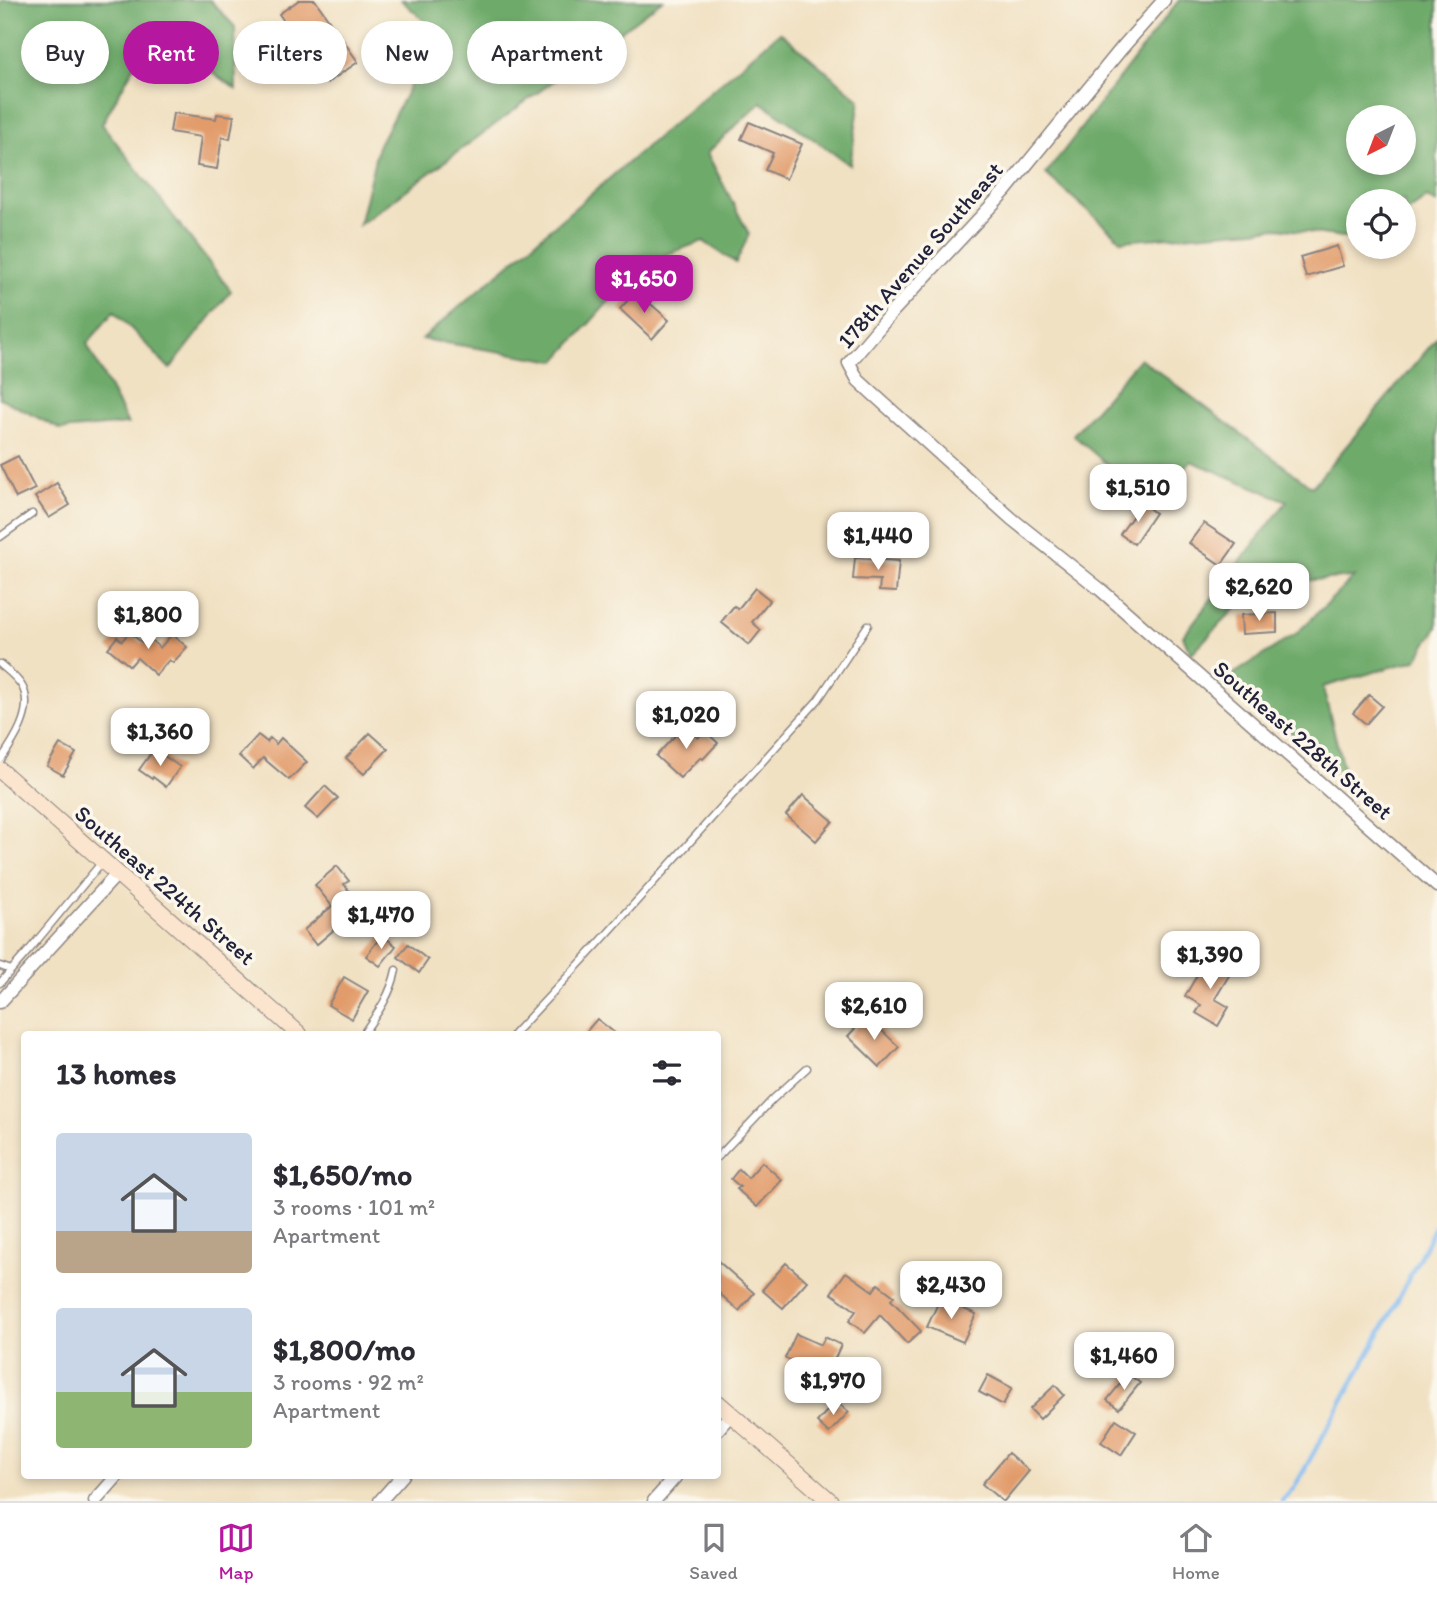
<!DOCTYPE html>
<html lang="en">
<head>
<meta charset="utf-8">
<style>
  :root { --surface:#fff; --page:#f2f2f3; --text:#2b2b33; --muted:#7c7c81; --line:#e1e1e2; --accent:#b5179e }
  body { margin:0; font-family:Itim,sans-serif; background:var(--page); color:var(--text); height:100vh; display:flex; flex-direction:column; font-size:26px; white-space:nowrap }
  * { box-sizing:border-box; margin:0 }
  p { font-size:23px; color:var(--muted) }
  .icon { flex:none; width:38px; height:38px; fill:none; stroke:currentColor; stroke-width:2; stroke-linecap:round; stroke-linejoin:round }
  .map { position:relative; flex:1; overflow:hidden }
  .drawer { position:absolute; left:21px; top:1031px; width:700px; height:448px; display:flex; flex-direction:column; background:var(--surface); border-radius:7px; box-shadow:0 4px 10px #0003 }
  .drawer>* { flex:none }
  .top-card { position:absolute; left:21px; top:21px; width:700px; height:63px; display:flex; gap:14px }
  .needle { width:46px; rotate:222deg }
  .fabs { position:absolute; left:1346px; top:105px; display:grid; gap:14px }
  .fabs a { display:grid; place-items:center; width:70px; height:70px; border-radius:50%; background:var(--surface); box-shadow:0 4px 10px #0003; font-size:35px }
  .price { position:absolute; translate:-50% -60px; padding:0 16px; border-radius:14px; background:#fff; color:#222; font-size:23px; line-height:46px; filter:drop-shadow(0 2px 4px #0008) }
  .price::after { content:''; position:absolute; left:50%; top:42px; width:21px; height:16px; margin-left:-10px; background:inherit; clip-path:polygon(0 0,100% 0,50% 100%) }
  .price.selected { background:var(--accent); color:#fff }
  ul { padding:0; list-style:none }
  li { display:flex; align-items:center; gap:21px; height:175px; padding:0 35px }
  li span { display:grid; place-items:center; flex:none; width:196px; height:140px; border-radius:7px; color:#555 }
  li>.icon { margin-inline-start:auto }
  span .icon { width:84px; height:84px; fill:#fffc; stroke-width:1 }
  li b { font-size:30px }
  h2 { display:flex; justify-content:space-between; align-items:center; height:84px; padding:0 35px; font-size:30px }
  .tag { padding:0 24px; border-radius:32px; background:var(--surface); box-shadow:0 4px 10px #0003; font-size:24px; line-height:63px }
  .tag.selected { background:var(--accent); color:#fff }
  .tab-bar { display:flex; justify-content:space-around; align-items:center; height:98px; border-top:2px solid var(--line); background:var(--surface); font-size:19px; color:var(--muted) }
  .tab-bar a { display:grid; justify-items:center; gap:4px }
  .tab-bar .selected { color:var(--accent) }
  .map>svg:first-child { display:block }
  .forest { fill:#6eaa6a; stroke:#486652; stroke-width:2; fill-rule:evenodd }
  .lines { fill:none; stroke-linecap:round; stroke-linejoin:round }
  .stream { stroke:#81bbf2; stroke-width:4.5 }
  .building { fill:#e29c6c }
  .lane-casing { stroke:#8a827f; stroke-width:9 }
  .street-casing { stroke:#8a827f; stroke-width:15 }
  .secondary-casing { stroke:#8a827f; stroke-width:18 }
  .lane { stroke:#fff; stroke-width:6 }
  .street { stroke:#fff; stroke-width:12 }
  .secondary { stroke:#fce5cf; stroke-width:16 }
  .labels { text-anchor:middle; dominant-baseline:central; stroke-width:7; stroke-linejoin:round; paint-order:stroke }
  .street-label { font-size:23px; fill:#22223b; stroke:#fbf7ec }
</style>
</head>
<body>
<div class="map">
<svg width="1437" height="1501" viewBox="0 0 1437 1501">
  <rect width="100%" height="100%" fill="#fbf7ec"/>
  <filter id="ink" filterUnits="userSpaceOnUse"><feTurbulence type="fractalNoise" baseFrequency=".0143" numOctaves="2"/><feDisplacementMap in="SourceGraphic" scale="14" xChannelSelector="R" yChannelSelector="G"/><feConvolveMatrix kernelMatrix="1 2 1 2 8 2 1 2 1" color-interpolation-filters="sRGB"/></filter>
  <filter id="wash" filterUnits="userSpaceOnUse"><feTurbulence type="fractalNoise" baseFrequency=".00686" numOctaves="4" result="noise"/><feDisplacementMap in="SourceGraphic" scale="28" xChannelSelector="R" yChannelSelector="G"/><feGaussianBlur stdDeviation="1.57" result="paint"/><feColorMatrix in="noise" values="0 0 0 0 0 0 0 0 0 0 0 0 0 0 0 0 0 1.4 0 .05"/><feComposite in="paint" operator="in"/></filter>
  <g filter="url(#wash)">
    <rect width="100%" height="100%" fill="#f1e1c3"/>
    <g class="forest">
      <path d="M2,0H210L235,27L236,89L153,32L102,124L231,291L170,369L114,311L87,344L128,424L61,430L0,398V6Z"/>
      <path d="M401,0H663L359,225L378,146L412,82L437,32Z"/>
      <path d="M1179,0H1437V204L1427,198L1404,214V201H1358V239L1278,228L1122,241L1046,174ZM1358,117H1404V163H1358Z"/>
      <path d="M780,32L860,100L850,165L761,102L707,153L749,234L736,263L703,241L643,263L556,361L422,339Z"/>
      <path d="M1437,338V627L1416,660L1323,687L1345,776L1226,679L1297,633L1354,577L1259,584L1191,654L1183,636L1287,501L1191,461L1150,502L1073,435L1140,358L1312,487Z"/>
    </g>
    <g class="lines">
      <path class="stream" d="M1282,1501L1294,1488L1388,1319L1437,1223"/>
    </g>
    <g id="blocks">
      <g class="building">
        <path d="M299,0H315L358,62L327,83L279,14Z"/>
        <path d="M173,113L216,119L217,114L234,116L230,139L222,137L217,169L197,166L201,137L170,132Z"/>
        <path d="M749,122L802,144L786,179L765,170L773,153L741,139Z"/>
        <path d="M1337,246L1343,266L1306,277L1300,257Z"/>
        <path d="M636,291L669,320L652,339L620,309Z"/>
        <path d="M18,456L35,489L16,498L0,465Z"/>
        <path d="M57,483L70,505L49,518L35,497Z"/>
        <path d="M1142,503L1155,513L1134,544L1120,534Z"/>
        <path d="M1204,523L1236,544L1221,565L1189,543Z"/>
        <path d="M855,558L899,561L896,592L879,591L880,580L853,579Z"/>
        <path d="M755,588L770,600L752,622L761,630L749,645L721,622L734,606L738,609Z"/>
        <path d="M1277,613V632L1242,634L1241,615Z"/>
        <path d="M129,632L142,643L148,637L160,648L172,634L187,647L173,663L169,660L156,675L137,658L130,666L108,648L117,637L122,641Z"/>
        <path d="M1369,695L1382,706L1366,724L1353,713Z"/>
        <path d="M684,726L698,738L705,731L718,743L703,759L701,757L680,778L656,756Z"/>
        <path d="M370,733L388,749L364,774L346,758Z"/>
        <path d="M258,735L267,742L270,738L276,744L281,738L307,762L289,780L263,758L253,769L239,756Z"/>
        <path d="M60,744L76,753L63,775L47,766Z"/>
        <path d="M154,749L180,767L166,787L153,777L152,779L139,770Z"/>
        <path d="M325,786L338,798L318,819L305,808Z"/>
        <path d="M803,795L833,821L816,841L786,815Z"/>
        <path d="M337,866L349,881L344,884L355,899L343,909L349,917L316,945L304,930L332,906L315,885Z"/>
        <path d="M382,935L396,946L380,966L366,956Z"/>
        <path d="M408,944L428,960L419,973L398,957Z"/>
        <path d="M1207,958L1231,972L1215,999L1229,1007L1218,1026L1196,1013L1201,1005L1185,996Z"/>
        <path d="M344,977L368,991L352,1019L328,1005Z"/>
        <path d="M867,1016L899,1047L880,1067L848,1036Z"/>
        <path d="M597,1019L616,1034H584Z"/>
        <path d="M762,1162L782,1180L757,1207L737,1189L740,1187L731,1179L739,1169L748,1178Z"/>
        <path d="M718,1261L754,1293L739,1311L718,1292Z"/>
        <path d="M786,1263L807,1281L783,1308L762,1290Z"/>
        <path d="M846,1272L873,1291L878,1284L894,1296L891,1300L921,1331L907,1344L880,1315L865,1333L849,1321L856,1311L831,1293Z"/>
        <path d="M940,1299L976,1314L963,1342L927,1327Z"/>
        <path d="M796,1334L821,1345L825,1337L841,1345L824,1382L808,1374L810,1370L785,1358Z"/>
        <path d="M1128,1374L1140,1383L1119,1409L1107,1400Z"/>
        <path d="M988,1375L1012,1388L1003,1405L979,1392Z"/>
        <path d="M1055,1385L1064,1395L1040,1419L1030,1409Z"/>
        <path d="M836,1401L849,1412L829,1433L817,1422Z"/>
        <path d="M1116,1419L1136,1432L1121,1455L1101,1442Z"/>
        <path d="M1008,1453L1029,1471L1004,1501H1002L982,1484Z"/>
      </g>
    </g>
  </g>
  <g filter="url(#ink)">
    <use href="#blocks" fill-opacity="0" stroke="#8a827f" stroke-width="2"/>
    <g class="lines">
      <defs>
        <g id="lane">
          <path d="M0,537L32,514"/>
          <path d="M0,664C8,671 19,679 23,688C34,712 13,742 0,761"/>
          <path d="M0,966L11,970"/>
          <path d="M0,983L30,949L102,862"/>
          <path d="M363,1034C377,1014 391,995 396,970"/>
          <path d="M514,1034L598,944L818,700L868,625"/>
          <path d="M718,1157L773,1099L807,1068"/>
        </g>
        <g id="street">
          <path d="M1164,0L1121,49L1005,191L893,311L849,363L858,380L871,392L1012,519L1101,590L1437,886"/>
          <path d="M0,1002L118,873"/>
          <path d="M718,1429L731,1414"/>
          <path d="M95,1501L118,1475"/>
          <path d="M380,1501L403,1475"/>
          <path d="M654,1501L677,1475"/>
        </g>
        <g id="secondary">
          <path d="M0,770L299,1034"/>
          <path d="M718,1403L830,1501"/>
        </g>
      </defs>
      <use href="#lane" class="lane-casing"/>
      <use href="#street" class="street-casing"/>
      <use href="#secondary" class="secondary-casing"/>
      <use href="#lane" class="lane"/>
      <use href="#street" class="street"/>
      <use href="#secondary" class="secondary"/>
    </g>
  </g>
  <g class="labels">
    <g class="street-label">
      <text transform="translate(920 255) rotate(-49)">178th Avenue Southeast</text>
      <text transform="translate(1303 740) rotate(41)">Southeast 228th Street</text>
      <text transform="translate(165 885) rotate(41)">Southeast 224th Street</text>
    </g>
  </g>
</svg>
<div class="fabs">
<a><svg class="needle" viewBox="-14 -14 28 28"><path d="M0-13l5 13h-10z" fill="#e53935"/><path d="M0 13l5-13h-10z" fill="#7c7c81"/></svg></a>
<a><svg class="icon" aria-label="locate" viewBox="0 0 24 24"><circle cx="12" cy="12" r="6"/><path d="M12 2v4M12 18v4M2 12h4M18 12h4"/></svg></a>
</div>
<b class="price selected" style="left:644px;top:315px">$1,650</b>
<b class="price" style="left:1138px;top:524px">$1,510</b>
<b class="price" style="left:878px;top:572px">$1,440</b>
<b class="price" style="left:1259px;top:623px">$2,620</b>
<b class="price" style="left:148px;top:651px">$1,800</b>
<b class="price" style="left:686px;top:751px">$1,020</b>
<b class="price" style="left:160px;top:768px">$1,360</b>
<b class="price" style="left:381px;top:951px">$1,470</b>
<b class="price" style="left:1210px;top:991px">$1,390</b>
<b class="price" style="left:874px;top:1042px">$2,610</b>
<b class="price" style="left:951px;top:1321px">$2,430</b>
<b class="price" style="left:1124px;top:1392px">$1,460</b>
<b class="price" style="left:833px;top:1417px">$1,970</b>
<div class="top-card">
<a class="tag">Buy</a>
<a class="tag selected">Rent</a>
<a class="tag">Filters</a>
<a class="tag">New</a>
<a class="tag">Apartment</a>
</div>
<section class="drawer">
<h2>13 homes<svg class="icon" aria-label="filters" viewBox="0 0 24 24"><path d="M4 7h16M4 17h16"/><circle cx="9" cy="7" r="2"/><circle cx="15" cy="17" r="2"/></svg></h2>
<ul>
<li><span style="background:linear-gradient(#c9d6e8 70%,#b9a48a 0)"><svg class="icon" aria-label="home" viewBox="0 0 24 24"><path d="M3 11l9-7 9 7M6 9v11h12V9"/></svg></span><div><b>$1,650/mo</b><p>3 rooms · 101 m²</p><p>Apartment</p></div></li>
<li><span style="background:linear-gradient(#c9d6e8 60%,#8fb573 0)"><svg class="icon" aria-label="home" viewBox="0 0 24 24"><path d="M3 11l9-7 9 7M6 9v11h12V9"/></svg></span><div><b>$1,800/mo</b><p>3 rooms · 92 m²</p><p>Apartment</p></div></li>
</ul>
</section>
</div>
<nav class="tab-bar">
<a class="selected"><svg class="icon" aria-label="map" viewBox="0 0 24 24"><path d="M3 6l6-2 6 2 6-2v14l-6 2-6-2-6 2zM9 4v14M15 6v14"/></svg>Map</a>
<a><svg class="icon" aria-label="saved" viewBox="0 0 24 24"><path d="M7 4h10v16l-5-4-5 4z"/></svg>Saved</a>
<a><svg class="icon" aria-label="home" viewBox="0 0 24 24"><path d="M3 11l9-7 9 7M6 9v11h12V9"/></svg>Home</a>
</nav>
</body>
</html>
